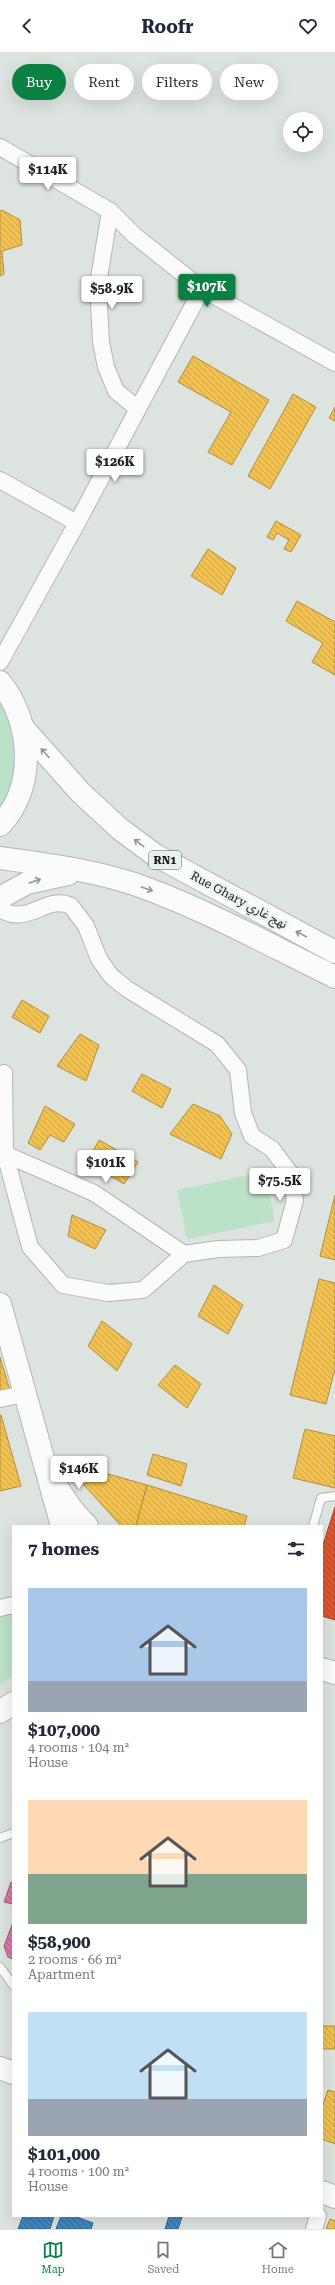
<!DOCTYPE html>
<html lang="en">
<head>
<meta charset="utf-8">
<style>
  :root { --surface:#fff; --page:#f6f6f7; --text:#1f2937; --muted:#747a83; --line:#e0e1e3; --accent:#0b8043 }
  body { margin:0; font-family:"Roboto Serif","Noto Sans Arabic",serif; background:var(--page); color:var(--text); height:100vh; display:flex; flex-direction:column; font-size:15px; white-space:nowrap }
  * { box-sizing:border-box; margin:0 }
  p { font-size:13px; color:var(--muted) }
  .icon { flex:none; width:22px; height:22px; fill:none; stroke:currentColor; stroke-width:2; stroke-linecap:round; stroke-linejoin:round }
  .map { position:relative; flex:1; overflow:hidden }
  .panel { position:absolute; left:12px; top:1473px; width:311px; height:692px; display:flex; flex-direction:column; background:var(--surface); border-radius:0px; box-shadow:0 4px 16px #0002 }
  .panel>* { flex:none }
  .banner { position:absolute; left:12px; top:12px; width:311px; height:36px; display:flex; gap:8px }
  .buttons { position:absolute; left:283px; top:60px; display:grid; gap:8px }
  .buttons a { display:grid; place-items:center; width:40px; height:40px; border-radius:50%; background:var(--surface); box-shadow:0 4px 16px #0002; font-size:20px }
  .price { position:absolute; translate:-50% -34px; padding:0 9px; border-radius:4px; background:#fff; color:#222; font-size:13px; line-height:26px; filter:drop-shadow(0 1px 2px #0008) }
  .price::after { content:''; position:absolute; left:50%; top:24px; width:12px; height:9px; margin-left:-6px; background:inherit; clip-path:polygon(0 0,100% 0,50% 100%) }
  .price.active { background:var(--accent); color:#fff }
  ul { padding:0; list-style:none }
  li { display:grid; align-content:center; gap:8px; height:212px; padding:0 16px }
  li span { display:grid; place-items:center; height:124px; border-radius:0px; color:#555 }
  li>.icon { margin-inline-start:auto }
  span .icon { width:72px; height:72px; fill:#fffc; stroke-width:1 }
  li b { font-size:17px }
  h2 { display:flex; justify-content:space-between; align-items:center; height:48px; padding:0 16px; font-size:17px }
  .pill { padding:0 14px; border-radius:18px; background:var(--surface); box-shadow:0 4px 16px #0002; font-size:14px; line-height:36px }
  .pill.active { background:var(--accent); color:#fff }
  header { display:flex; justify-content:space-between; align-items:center; height:52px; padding:0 16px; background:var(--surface); font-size:18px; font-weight:700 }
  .tabs { display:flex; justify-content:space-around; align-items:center; height:56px; border-top:1px solid var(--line); background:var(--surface); font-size:11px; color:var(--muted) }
  .tabs a { display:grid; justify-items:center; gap:2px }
  .tabs .active { color:var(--accent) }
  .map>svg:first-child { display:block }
  .green { fill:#bbe2c9 }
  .homes { fill:url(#homes-back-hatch); stroke:#b08f3e }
  .shops { fill:url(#shops-back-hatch); stroke:#a64527 }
  .schools { fill:url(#schools-back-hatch); stroke:#336791 }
  .health { fill:url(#health-back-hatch); stroke:#a65b7c }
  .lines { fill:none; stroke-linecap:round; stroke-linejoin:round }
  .lane-casing { stroke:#b2b6b4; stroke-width:10 }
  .street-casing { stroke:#b2b6b4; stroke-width:18 }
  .secondary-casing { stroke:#b2b6b4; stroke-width:24 }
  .highway-casing { stroke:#b2b6b4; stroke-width:24 }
  .lane { stroke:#fafbfa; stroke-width:8 }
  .street { stroke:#fafbfa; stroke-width:16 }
  .secondary { stroke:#fafbfa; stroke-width:22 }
  .highway { stroke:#fafbfa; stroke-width:22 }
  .oneway { stroke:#939694 }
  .labels { text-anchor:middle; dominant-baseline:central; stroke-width:4; stroke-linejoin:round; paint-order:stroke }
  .shield { fill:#e8f2eb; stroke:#555b57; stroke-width:1 }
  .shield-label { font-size:11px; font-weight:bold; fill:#161a17 }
  .street-label { font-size:12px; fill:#161a17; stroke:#e8f2eb }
</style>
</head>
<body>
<header><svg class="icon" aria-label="back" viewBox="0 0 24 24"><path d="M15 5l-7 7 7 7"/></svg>Roofr<svg class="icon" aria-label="heart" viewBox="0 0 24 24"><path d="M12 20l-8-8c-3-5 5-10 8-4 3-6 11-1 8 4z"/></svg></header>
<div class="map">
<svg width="335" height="2177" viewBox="0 0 335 2177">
  <defs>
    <pattern id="homes-back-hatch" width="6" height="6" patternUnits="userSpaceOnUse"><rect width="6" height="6" fill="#f2c14e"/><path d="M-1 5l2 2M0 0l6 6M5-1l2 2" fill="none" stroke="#cfa543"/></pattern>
    <pattern id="shops-back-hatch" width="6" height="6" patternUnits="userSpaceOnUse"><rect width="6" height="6" fill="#e4572e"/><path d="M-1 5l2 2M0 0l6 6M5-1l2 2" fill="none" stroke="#b84726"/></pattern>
    <pattern id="schools-back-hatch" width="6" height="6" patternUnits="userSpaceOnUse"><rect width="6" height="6" fill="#3f88c5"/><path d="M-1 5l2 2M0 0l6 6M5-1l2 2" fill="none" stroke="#346e9f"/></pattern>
    <pattern id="health-back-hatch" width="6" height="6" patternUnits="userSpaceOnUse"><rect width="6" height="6" fill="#e377a8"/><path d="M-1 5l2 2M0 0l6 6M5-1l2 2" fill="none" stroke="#b76188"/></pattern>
  </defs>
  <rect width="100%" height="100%" fill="#dde3df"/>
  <g class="green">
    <path d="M0,646C15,671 22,697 17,726C15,738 5,751 0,763Z"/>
    <path d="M265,1120L275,1169L187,1187L177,1138Z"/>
    <path d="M13,1556V1623L0,1633V1560Z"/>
  </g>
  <g class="homes">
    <path d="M2,158L20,168L22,193L2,199L4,222L0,224V159Z"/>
    <path d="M193,304L269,348L232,413L208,400L231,360L178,330Z"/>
    <path d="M293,342L316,355L270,437L248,424Z"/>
    <path d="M335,355V369L329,366Z"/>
    <path d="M276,469L301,483L291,500L284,497L289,488L277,481L273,488L267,485Z"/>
    <path d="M208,497L236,516L222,543L191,524Z"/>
    <path d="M297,549L335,570V623L312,610L323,591L286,569Z"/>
    <path d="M22,948L49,964L40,981L12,965Z"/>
    <path d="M80,982L99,993L86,1029L57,1014Z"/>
    <path d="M142,1022L171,1037L162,1056L132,1039Z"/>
    <path d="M193,1052L220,1064L232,1082L221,1107L170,1082Z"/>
    <path d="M45,1054L75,1072L64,1090L50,1083L40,1098L28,1091Z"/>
    <path d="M99,1088L138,1110L124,1132L87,1110Z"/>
    <path d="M335,1143V1208L320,1204Z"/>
    <path d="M72,1163L106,1178L95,1197L68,1184Z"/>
    <path d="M319,1227L335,1231V1317L326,1352L290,1343Z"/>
    <path d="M214,1233L243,1253L228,1282L198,1264Z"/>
    <path d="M102,1269L132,1292L117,1319L88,1294Z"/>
    <path d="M0,1305L10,1339L0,1340Z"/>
    <path d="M175,1313L201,1332L187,1356L158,1333Z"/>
    <path d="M1,1363L21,1434L0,1439V1363Z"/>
    <path d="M305,1377L335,1384V1436L293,1426Z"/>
    <path d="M153,1402L187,1412L181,1434L147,1423Z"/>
    <path d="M69,1411L147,1433L136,1474H121L68,1415Z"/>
    <path d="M147,1433L247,1464L244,1474H136Z"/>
    <rect x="322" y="1974" width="13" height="23"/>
    <path d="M328,2038L335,2040V2092L322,2087V2055Z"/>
    <path d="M330,2167L335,2169V2177H326Z"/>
  </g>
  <path class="shops" d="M335,1455V1568L322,1564V1496Z"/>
  <g class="schools">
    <path d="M23,2164H54L50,2177H18Z"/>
    <path d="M61,2164H74L93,2171L91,2177H56Z"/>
    <path d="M169,2164L182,2165L178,2177H165Z"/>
  </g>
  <g class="health">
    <path d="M11,1830L13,1831V1852L4,1850Z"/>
    <path d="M13,1870V1907L8,1905L4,1894Z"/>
  </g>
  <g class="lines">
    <defs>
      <g id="lane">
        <path d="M313,1474L321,1446L335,1444"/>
        <path d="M0,1786L13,1781"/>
        <path d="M0,1915L13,1933"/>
      </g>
      <g id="street">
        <path d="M0,95L110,159L134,183L202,237L335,311"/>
        <path d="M110,159L98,232L101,290L106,315L116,339L138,357"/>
        <path d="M0,428L77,471"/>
        <path d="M0,610L77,471L202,237"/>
        <path d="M0,857C28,875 46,842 71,854L86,874L99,907L111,924L127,937L217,992L238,1018L243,1061L252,1084L272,1097L290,1121L295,1148L284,1188L258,1196L218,1197L184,1202L143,1238L108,1241L63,1233L30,1195L5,1102L4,1021"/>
        <path d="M5,1102L94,1141L184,1202"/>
        <path d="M0,1347L25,1342"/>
        <path d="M0,1556L13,1553"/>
        <path d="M314,2177L318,2164"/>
      </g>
      <g id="secondary">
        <path d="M0,1252L62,1474"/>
        <path d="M58,1437L74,1460L87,1474"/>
        <path d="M322,1617L335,1621"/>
        <path d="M0,1660L13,1651"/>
        <path d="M0,2016L13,2021"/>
        <path d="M322,2140L335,2145"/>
      </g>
      <g id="highway">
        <path d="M0,630C32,669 37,735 0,773"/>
        <path d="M24,677L81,741L120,777L155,803L335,900"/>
        <path d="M0,806C50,813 101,819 148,837C212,861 273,895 335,925"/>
        <path d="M0,846L27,831L68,822"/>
      </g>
    </defs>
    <use href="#lane" class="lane-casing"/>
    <use href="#street" class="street-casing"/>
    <use href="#secondary" class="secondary-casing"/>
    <use href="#highway" class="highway-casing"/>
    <use href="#lane" class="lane"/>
    <use href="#street" class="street"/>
    <use href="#secondary" class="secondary"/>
    <use href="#highway" class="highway"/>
  </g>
  <defs><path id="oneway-shaft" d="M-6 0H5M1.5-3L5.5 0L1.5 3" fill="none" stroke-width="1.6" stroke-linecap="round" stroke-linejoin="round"/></defs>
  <g class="oneway">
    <use href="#oneway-shaft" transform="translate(45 701) rotate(-132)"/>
    <use href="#oneway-shaft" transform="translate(139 791) rotate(-143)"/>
    <use href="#oneway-shaft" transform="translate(35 829) rotate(-19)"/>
    <use href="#oneway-shaft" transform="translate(147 837) rotate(19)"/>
    <use href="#oneway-shaft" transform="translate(301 882) rotate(-152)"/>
  </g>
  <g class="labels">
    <rect class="shield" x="149" y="799" width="32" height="18" rx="3"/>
    <g class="shield-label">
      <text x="165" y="808">RN1</text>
    </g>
    <g class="street-label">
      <text transform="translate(239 848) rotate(28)">Rue Ghary نهج غاري</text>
    </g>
  </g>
</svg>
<div class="buttons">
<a><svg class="icon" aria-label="locate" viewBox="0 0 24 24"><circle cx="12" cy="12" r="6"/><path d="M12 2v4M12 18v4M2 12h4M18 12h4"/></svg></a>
</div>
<b class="price" style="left:48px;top:139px">$114K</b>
<b class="price active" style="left:207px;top:256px">$107K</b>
<b class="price" style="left:112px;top:258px">$58.9K</b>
<b class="price" style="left:115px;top:431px">$126K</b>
<b class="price" style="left:106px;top:1132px">$101K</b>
<b class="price" style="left:280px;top:1150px">$75.5K</b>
<b class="price" style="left:79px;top:1438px">$146K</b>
<div class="banner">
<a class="pill active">Buy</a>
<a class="pill">Rent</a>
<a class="pill">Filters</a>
<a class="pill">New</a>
</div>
<section class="panel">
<h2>7 homes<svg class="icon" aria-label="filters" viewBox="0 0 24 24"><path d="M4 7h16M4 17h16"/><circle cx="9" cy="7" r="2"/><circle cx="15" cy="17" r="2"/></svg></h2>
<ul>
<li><span style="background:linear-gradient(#a9c7e8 75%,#9aa5b1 0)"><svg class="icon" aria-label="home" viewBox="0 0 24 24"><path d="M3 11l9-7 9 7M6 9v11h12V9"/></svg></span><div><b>$107,000</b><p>4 rooms · 104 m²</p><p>House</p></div></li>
<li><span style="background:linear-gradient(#ffd9b3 60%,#7fa58c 0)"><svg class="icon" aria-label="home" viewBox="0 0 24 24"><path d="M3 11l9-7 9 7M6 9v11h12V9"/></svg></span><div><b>$58,900</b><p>2 rooms · 66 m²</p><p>Apartment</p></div></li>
<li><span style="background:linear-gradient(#bfe0f5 70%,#9aa5b1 0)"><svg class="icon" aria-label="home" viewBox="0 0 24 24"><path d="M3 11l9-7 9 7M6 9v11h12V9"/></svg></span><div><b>$101,000</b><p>4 rooms · 100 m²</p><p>House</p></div></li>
</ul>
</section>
</div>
<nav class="tabs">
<a class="active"><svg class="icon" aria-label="map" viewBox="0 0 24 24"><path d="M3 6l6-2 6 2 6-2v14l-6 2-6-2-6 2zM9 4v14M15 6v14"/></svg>Map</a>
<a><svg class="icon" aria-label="saved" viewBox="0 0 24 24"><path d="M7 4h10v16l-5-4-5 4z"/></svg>Saved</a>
<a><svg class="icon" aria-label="home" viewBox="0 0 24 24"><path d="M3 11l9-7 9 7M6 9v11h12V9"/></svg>Home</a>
</nav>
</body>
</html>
